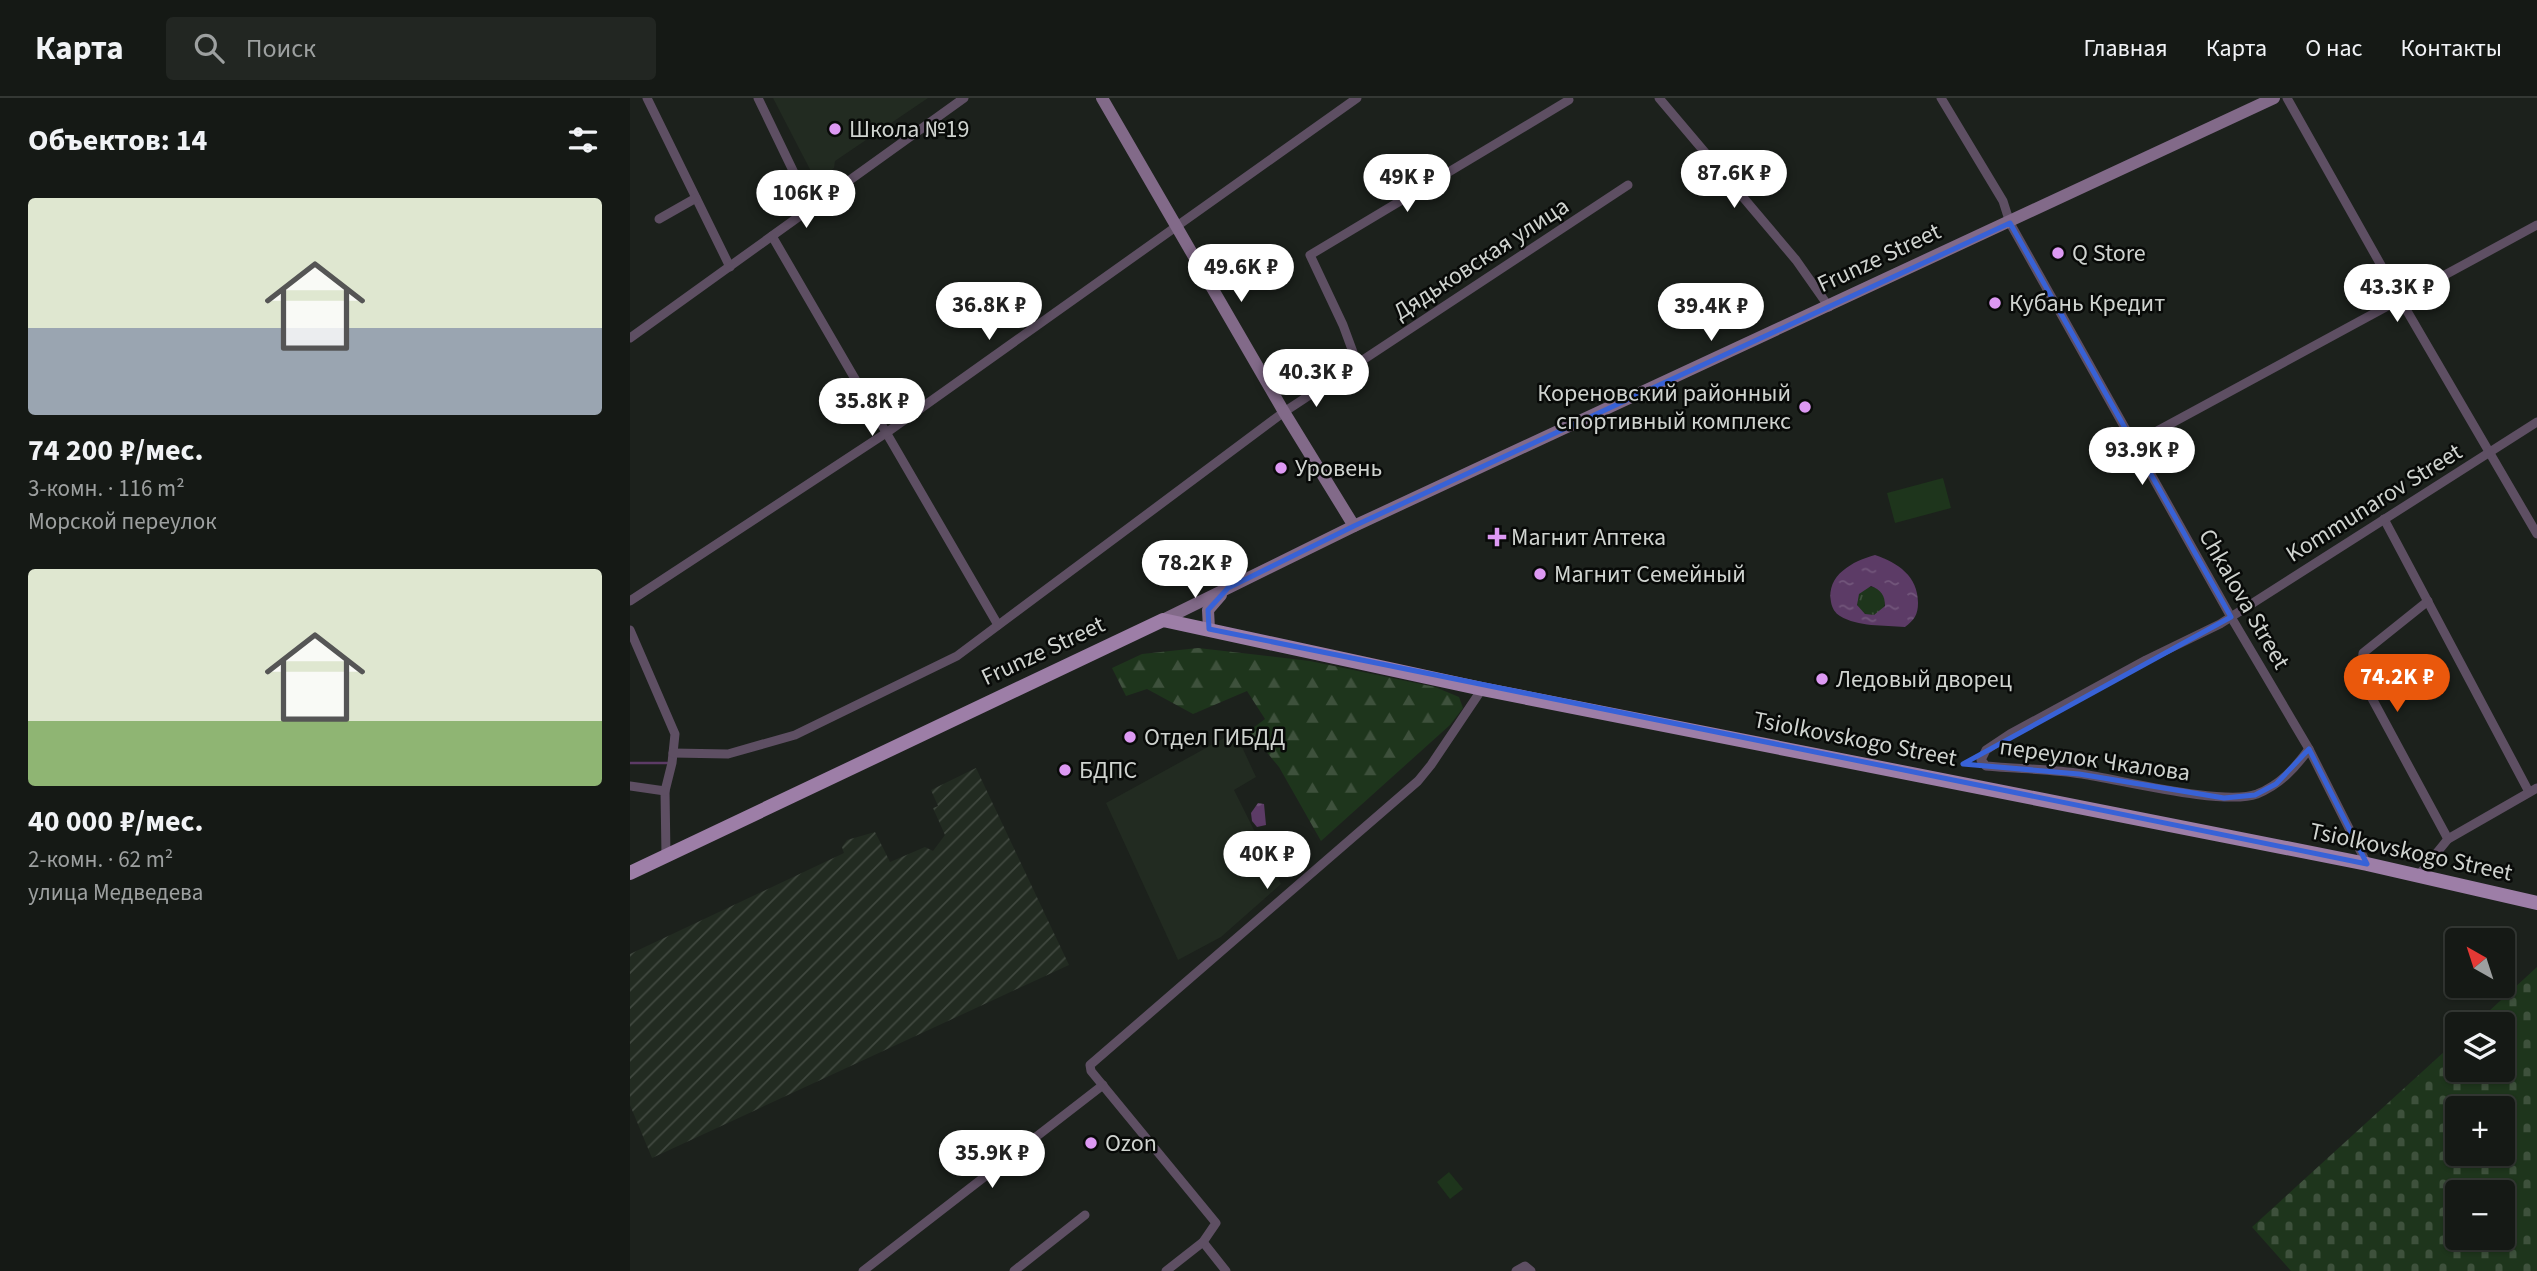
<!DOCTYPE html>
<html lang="ru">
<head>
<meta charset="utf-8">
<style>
  :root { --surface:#151915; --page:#222622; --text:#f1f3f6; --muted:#9da0a0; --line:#343834; --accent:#ea580c }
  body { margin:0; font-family:"Source Sans 3",sans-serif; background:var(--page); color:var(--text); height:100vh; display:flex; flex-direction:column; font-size:26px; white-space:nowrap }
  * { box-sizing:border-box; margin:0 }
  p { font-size:23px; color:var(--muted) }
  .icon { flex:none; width:38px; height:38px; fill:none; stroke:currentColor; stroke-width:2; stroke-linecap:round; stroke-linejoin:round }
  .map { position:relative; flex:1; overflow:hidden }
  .sheet { display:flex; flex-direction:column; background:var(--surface); width:630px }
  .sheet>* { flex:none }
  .needle { width:46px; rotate:321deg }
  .tools { position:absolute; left:1815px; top:830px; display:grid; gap:14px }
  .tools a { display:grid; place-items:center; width:70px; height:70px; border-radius:7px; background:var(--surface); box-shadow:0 2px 5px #0004,0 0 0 2px var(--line); font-size:35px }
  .price { position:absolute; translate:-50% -60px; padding:0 16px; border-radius:24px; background:#fff; color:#222; font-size:23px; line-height:46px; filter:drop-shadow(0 2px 4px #0008) }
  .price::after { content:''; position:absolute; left:50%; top:42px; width:21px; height:16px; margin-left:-10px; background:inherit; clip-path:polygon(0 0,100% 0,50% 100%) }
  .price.active { background:var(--accent); color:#fff }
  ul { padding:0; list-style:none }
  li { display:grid; align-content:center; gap:14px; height:371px; padding:0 28px }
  li span { display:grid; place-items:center; height:217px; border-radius:7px; color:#555 }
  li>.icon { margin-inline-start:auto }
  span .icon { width:126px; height:126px; fill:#fffc; stroke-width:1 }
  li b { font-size:30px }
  h2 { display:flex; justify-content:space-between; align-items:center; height:84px; padding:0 28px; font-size:30px }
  header { display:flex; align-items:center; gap:42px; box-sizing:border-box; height:98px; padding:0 35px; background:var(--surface); border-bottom:2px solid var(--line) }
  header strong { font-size:33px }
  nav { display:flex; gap:38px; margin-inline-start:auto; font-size:24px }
  .search { width:490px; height:63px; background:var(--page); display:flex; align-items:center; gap:18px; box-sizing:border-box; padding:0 24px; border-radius:7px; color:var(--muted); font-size:26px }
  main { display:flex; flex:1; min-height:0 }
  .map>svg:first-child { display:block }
  .built { fill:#222b21 }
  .industrial { fill:url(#industrial-furrows) }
  .grass { fill:url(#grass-tufts) }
  .forest { fill:url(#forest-firs) }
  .cemetery { fill:url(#cemetery-stones); fill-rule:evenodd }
  .pitch { fill:#1e351c }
  .water { fill:url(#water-ripples); fill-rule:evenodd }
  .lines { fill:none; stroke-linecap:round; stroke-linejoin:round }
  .stream { stroke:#5c3b66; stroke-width:2.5 }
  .street { stroke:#5e4f63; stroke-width:9 }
  .secondary { stroke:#826a89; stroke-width:12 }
  .primary { stroke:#9d7ea7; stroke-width:14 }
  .marked { fill:none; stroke:#3862d7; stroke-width:5; stroke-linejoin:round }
  .poi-dot { fill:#dd99f3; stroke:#080a08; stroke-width:2.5 }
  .labels { text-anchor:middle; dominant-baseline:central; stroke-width:5; stroke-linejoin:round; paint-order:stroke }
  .poi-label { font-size:24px; fill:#cfd3cf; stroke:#080a08; text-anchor:start }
  .street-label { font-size:24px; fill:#cfd3cf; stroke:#080a08 }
</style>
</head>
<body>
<header>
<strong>Карта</strong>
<div class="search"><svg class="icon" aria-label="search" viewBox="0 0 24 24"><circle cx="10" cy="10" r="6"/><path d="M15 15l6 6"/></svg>Поиск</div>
<nav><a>Главная</a><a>Карта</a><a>О нас</a><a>Контакты</a></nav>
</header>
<main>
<section class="sheet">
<h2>Объектов: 14<svg class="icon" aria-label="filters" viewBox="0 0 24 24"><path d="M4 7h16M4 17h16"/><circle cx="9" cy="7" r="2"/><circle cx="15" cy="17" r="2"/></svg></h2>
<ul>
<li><span style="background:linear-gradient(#dfe7d0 60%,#9aa5b1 0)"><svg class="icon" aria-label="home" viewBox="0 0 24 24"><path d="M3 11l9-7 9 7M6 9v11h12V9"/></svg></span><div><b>74 200 ₽/мес.</b><p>3-комн. · 116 m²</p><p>Морской переулок</p></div></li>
<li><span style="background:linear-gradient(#dfe7d0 70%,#8fb573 0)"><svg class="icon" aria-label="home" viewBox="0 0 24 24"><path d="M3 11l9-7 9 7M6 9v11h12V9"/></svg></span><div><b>40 000 ₽/мес.</b><p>2-комн. · 62 m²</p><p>улица Медведева</p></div></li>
</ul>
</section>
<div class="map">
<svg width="1907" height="1173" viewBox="0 0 1907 1173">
  <defs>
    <pattern id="industrial-furrows" width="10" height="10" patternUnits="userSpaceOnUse" patternTransform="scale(1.75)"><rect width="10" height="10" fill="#222b21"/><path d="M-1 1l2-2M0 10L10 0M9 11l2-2" fill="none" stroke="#414940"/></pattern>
    <pattern id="grass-tufts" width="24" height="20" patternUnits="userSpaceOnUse" patternTransform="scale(1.75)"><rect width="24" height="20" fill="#1e351c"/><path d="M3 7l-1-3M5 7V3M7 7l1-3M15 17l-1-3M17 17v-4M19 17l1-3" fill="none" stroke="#3e513c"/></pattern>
    <pattern id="forest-firs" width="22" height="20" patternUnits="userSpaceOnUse" patternTransform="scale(1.75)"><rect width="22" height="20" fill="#1e351c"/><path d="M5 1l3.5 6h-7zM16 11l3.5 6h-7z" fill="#3e513c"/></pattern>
    <pattern id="cemetery-stones" width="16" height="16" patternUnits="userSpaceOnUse" patternTransform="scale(1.75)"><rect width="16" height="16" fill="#1e351c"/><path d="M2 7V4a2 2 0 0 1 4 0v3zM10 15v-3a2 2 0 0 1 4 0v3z" fill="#3e513c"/></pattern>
    <pattern id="water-ripples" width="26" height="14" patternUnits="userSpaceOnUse" patternTransform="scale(1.75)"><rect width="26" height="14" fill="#5c3b66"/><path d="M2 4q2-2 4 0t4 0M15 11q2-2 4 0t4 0" fill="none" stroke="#72567b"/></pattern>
  </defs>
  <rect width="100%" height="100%" fill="#1c211c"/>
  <g class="built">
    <path d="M143,0H298L205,63L204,70L186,83Z"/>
    <path d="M605,634L626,679L604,692L651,786L591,839L548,862L476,705Z"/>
  </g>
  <path class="industrial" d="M346,670L439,867L22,1060L0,1007V856L214,755L212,749L217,742L245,734L260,764L295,749L303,753L315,737L303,710L308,708L301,692Z"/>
  <circle class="grass" cx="1241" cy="503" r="14"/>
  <path class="forest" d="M568,550L680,563L805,589L829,599L833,610L820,627L691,743L649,669L619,633L635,621L617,593L563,616L517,591L496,598L482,570L512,556Z"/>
  <path class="cemetery" d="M1907,869V1173H1661L1622,1129L1827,942V971H1872V926H1845ZM1827,1010H1872V1055H1827ZM1827,1094H1872V1139H1827Z"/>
  <g class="pitch">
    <path d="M1313,380L1321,410L1265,425L1257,395Z"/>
    <path d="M819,1074L833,1091L820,1101L807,1084Z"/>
  </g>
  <g class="water">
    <path d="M1245,457C1268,465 1288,478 1288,505C1288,517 1284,522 1275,529C1254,527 1228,529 1210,518C1205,515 1202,510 1201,504C1196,477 1223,463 1245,457ZM1241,488C1251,492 1255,497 1255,508L1244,517L1235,516L1227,507L1229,496Z"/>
    <path d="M628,705L634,706L636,727L627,729L622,723L621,715Z"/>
  </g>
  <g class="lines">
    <path class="stream" d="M0,665H39"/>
    <g class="street">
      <path d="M17,0L100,169"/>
      <path d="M128,0L181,110"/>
      <path d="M1029,0L1166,162L1199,209"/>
      <path d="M1311,0L1373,103L1380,125L1601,519L1679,651L1737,766"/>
      <path d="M1657,0L1770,201L1907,436"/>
      <path d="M29,121L66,100"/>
      <path d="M142,138L368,527"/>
      <path d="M0,240L334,0"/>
      <path d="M727,265L713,227L680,157L939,2"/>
      <path d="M1505,345L1907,127"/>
      <path d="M1754,421L1899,694"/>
      <path d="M0,503L256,335L727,0"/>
      <path d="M1798,503L1733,555L1731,580L1818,741"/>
      <path d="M0,532L45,636L42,665L35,693L36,758"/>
      <path d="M1679,651C1665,670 1650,687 1627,696C1594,708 1492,682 1452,676C1421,671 1388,671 1356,668L1351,662L1356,652L1380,636L1516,562L1590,526L1907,324"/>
      <path d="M43,655L98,656L165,637L327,558L654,314L998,87"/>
      <path d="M0,688L35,693"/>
      <path d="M1788,778L1818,741L1907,690"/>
      <path d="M573,1144L596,1173"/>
      <path d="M233,1173L473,987"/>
      <path d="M384,1173L455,1117"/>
      <path d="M536,1173L573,1144L586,1125L461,973L460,967L788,683L801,667L852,591"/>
      <path d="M886,1173L895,1168L901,1173"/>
    </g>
    <g class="secondary">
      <path d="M472,0L654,314L724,428"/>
      <path d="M533,522L724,428L1644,0"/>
      <path d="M579,531L578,512L591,497"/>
    </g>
    <path class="primary" d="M0,775L533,522L852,591L1737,766L1907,805"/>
  </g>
  <path class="marked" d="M1380,125L1601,519L1333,666L1449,676L1594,700L1625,697L1646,686L1679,651L1737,766L579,531L578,512L598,490L724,428Z"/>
  <g class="poi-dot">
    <circle cx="205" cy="31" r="7"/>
    <circle cx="1428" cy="155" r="7"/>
    <circle cx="1365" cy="205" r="7"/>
    <circle cx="1175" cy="309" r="7"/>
    <circle cx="651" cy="370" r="7"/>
    <path d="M863.5 428.5h7v7h7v7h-7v7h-7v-7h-7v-7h7z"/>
    <circle cx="910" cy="476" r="7"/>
    <circle cx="1192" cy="581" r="7"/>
    <circle cx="500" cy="639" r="7"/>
    <circle cx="435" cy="672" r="7"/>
    <circle cx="461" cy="1045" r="7"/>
  </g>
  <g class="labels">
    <g class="poi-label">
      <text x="219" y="31">Школа №19</text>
      <text x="1442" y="155">Q Store</text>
      <text x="1379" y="205">Кубань Кредит</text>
      <text x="1161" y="295" text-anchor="end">Кореновский районный<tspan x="1161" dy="28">спортивный комплекс</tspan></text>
      <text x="665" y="370">Уровень</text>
      <text x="881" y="439">Магнит Аптека</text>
      <text x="924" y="476">Магнит Семейный</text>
      <text x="1206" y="581">Ледовый дворец</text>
      <text x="514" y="639">Отдел ГИБДД</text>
      <text x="449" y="672">БДПС</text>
      <text x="475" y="1045">Ozon</text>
    </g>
    <g class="street-label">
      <text transform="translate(1249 160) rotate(-25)">Frunze Street</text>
      <text transform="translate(851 161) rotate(-33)">Дядьковская улица</text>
      <text transform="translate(1744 405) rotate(-32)">Kommunarov Street</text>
      <text transform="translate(1614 501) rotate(60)">Chkalova Street</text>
      <text transform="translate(413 553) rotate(-25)">Frunze Street</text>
      <text transform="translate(1225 641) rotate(11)">Tsiolkovskogo Street</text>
      <text transform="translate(1465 662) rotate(8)">переулок Чкалова</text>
      <text transform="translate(1781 754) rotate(12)">Tsiolkovskogo Street</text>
    </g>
  </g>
</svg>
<div class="tools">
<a><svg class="needle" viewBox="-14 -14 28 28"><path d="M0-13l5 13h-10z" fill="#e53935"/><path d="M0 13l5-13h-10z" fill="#9da0a0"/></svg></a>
<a><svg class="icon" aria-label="layers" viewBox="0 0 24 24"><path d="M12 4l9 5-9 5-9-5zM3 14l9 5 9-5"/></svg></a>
<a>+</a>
<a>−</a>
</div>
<b class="price" style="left:1104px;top:112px">87.6K ₽</b>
<b class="price" style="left:777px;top:116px">49K ₽</b>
<b class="price" style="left:176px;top:132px">106K ₽</b>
<b class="price" style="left:611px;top:206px">49.6K ₽</b>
<b class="price" style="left:1767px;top:226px">43.3K ₽</b>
<b class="price" style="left:359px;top:244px">36.8K ₽</b>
<b class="price" style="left:1081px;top:245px">39.4K ₽</b>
<b class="price" style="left:686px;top:311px">40.3K ₽</b>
<b class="price" style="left:242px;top:340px">35.8K ₽</b>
<b class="price" style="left:1512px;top:389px">93.9K ₽</b>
<b class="price" style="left:565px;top:502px">78.2K ₽</b>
<b class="price active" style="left:1767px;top:616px">74.2K ₽</b>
<b class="price" style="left:637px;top:793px">40K ₽</b>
<b class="price" style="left:362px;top:1092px">35.9K ₽</b>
</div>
</main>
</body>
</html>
